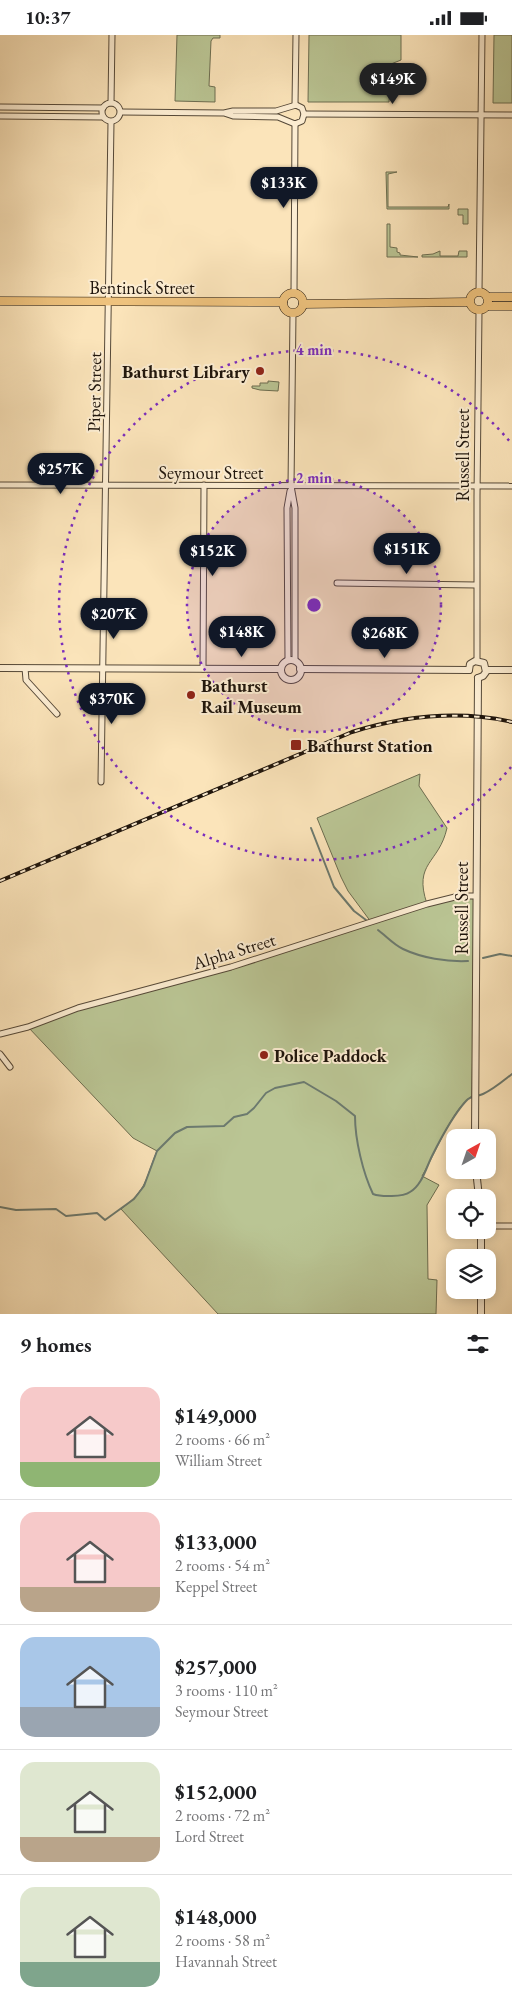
<!DOCTYPE html>
<html lang="en">
<head>
<meta charset="utf-8">
<style>
  :root { --surface:#fff; --page:#f2f2f2; --text:#202124; --muted:#757577; --line:#e0e0e0; --accent:#111827 }
  body { margin:0; font-family:"EB Garamond",serif; background:var(--page); color:var(--text); height:100vh; display:flex; flex-direction:column; font-size:19px; white-space:nowrap }
  * { box-sizing:border-box; margin:0 }
  p { font-size:16px; color:var(--muted) }
  .icon { flex:none; width:28px; height:28px; fill:none; stroke:currentColor; stroke-width:2; stroke-linecap:round; stroke-linejoin:round }
  .map { position:relative; height:1279px; overflow:hidden }
  .panel { display:flex; flex-direction:column; background:var(--surface); flex:1 }
  .panel>* { flex:none }
  .needle { width:32px; rotate:40deg }
  .fabs { position:absolute; left:446px; top:1094px; display:grid; gap:10px }
  .fabs a { display:grid; place-items:center; width:50px; height:50px; border-radius:10px; background:var(--surface); box-shadow:0 2px 12px #0003; font-size:25px }
  .price { position:absolute; translate:-50% -42px; padding:0 11px; border-radius:18px; background:var(--accent); color:#fff; font-size:16px; line-height:32px; filter:drop-shadow(0 1px 2px #0008) }
  .price::after { content:''; position:absolute; left:50%; top:30px; width:15px; height:11px; margin-left:-8px; background:inherit; clip-path:polygon(0 0,100% 0,50% 100%) }
  .price.on { background:#222; color:#fff }
  ul { padding:0; list-style:none }
  li { display:flex; align-items:center; gap:15px; height:125px; padding:0 20px }
  li+li { border-top:1px solid var(--line) }
  li span { display:grid; place-items:center; flex:none; width:140px; height:100px; border-radius:15px; color:#555 }
  li>.icon { margin-inline-start:auto }
  span .icon { width:60px; height:60px; fill:#fffc; stroke-width:1 }
  li b { font-size:21px }
  h2 { display:flex; justify-content:space-between; align-items:center; height:60px; padding:0 20px; font-size:21px }
  .status { display:flex; justify-content:space-between; align-items:center; height:35px; padding:0 25px; background:var(--surface); direction:ltr }
  .status svg { height:14px; fill:currentColor }
  .map>svg:first-child { display:block }
  .green { fill:#bac594; stroke:#6c6d50 }
  .lines { fill:none; stroke-linecap:round; stroke-linejoin:round }
  .stream { stroke:#6c7a6f; stroke-width:2 }
  .minor-casing { stroke:#564938; stroke-width:7 }
  .tertiary-casing { stroke:#564938; stroke-width:8 }
  .primary-casing { stroke:#1f150c; stroke-width:9 }
  .minor { stroke:#fcedd2; stroke-width:5 }
  .tertiary { stroke:#fcedd2; stroke-width:6 }
  .primary { stroke:#eec27d; stroke-width:8 }
  .rail-casing { stroke:#1f150c; stroke-width:4 }
  .rail { stroke:#fcedd2; stroke-width:2; stroke-dasharray:5.5; stroke-linecap:butt }
  .ring { fill:none; stroke:#7b2cbf; stroke-width:2.5; stroke-dasharray:2.5 5 }
  .poi-dot { fill:#8f2418; stroke:#fcedd2; stroke-width:2 }
  .labels { text-anchor:middle; dominant-baseline:central; stroke-width:4; stroke-linejoin:round; paint-order:stroke }
  .street-label { font-size:18px; fill:#1f150c; stroke:#fcedd2 }
  .poi-label { font-size:18px; font-weight:bold; fill:#1f150c; stroke:#fcedd2; text-anchor:start }
  .centre { fill:#7b2cbf; stroke:#fcedd2; stroke-width:2.5 }
  .ring-label { font-size:15px; text-anchor:middle; font-weight:bold; fill:#7b2cbf; stroke:#fcedd2; stroke-width:4; stroke-linejoin:round; paint-order:stroke }
</style>
</head>
<body>
<div class="status"><b>10:37</b><svg viewBox="0 0 49 12"><path d="M0 12V9h3v3zM5 12V6h3v6zM10 12V3h3v9zM15 12V0h3v12zM26 1h20v11H26zM47 4h2v5h-2z"/></svg></div>
<div class="map">
<svg width="512" height="1279" viewBox="0 0 512 1279">
  <rect width="100%" height="100%" fill="#fbe4ba"/>
  <filter id="stains"><feTurbulence type="fractalNoise" baseFrequency=".004" numOctaves="4"/><feColorMatrix values="0 0 0 0 .2 0 0 0 0 .09 0 0 0 0 .02 0 0 0 .5 -.17"/></filter>
  <radialGradient id="worn" r=".72"><stop offset=".6" stop-color="#630" stop-opacity="0"/><stop offset="1" stop-color="#630" stop-opacity=".3"/></radialGradient>
  <g class="green">
    <path d="M177,0H220V3H213L211,6L209,51L215,52V67L175,66Z"/>
    <path d="M309,0H401V25L391,29L389,67H308Z"/>
    <path d="M494,0H512V68H493Z"/>
    <path d="M386,137H397L388,139V172H448L449,169V174H387Z"/>
    <path d="M458,174H468V189H463V180H458Z"/>
    <path d="M387,189H390V212L397,213V217L400,218V220L418,222H387Z"/>
    <path d="M440,216V221H458L459,216H467V222H422V220L433,219Z"/>
    <path d="M268,346L279,347L278,356L260,355L252,353V351H260V348H268Z"/>
    <path d="M420,739L419,751L447,793C439,829 413,827 427,869L449,863L475,861L472,1061C453,1072 434,1121 422,1141L439,1150L427,1170L428,1244L437,1245L436,1279H218L121,1174C148,1154 145,1144 157,1116L133,1103L28,992L78,973L177,947L371,887L348,856L341,842L317,783Z"/>
  </g>
  <g class="lines">
    <g class="stream">
      <path d="M311,793L334,852L354,876L366,885"/>
      <path d="M378,895C386,901 394,910 403,914C422,923 447,927 468,926"/>
      <path d="M483,923L500,919L512,921"/>
      <path d="M0,1172L16,1175L56,1174L66,1181L97,1178L105,1185L134,1164L144,1151L157,1116L175,1098L187,1092L224,1091L234,1082L247,1079L254,1073L266,1058L275,1053L304,1047L336,1066L355,1081C355,1105 363,1138 373,1159C381,1162 403,1162 410,1157C422,1150 426,1133 432,1121C440,1105 454,1079 466,1066C471,1060 477,1062 483,1059C494,1054 503,1046 512,1039"/>
    </g>
    <defs>
      <g id="minor">
        <circle cx="111" cy="77" r="9"/>
        <path d="M111,68L112,0"/>
        <path d="M295,70L296,0"/>
        <path d="M0,72L103,73"/>
        <path d="M121,77L224,78L233,76H276L296,70L302,73L304,79L302,86L295,89L278,82L233,81L224,78"/>
        <path d="M304,79L512,80"/>
        <path d="M0,81L103,82"/>
        <path d="M479,257L482,0"/>
        <path d="M294,258L295,89"/>
        <path d="M293,278L291,451L295,473V626"/>
        <path d="M0,450L512,451"/>
        <path d="M337,548L476,550"/>
        <path d="M288,625L287,473L290,456"/>
        <path d="M477,626V461L479,276"/>
        <path d="M25,633L26,645L57,679"/>
        <path d="M203,634L204,450"/>
        <path d="M101,747L111,87"/>
        <path d="M0,999L28,992L78,973L231,932L427,869L459,861H475"/>
        <path d="M0,1019L10,1032"/>
        <path d="M488,1191H512"/>
      </g>
      <g id="tertiary">
        <circle cx="291" cy="635" r="10"/>
        <path d="M0,633L281,634"/>
        <path d="M300,634L469,635"/>
        <path d="M469,635L470,629L475,626L484,628L486,637L483,641L478,643"/>
        <path d="M486,635H512"/>
        <path d="M475,1102L478,643"/>
        <path d="M476,1135L479,1162"/>
        <path d="M481,1222V1195"/>
        <path d="M481,1279V1255"/>
      </g>
      <g id="primary">
        <circle cx="479" cy="266" r="9"/>
        <circle cx="293" cy="268" r="10"/>
        <path d="M487,262H512"/>
        <path d="M0,266L283,267"/>
        <path d="M303,269L469,267"/>
        <path d="M487,271H512"/>
      </g>
    </defs>
    <use href="#minor" class="minor-casing"/>
    <use href="#tertiary" class="tertiary-casing"/>
    <use href="#primary" class="primary-casing"/>
    <use href="#minor" class="minor"/>
    <use href="#tertiary" class="tertiary"/>
    <use href="#primary" class="primary"/>
    <defs>
      <path id="rail" d="M0,846L352,697C404,681 459,675 512,687"/>
    </defs>
    <use href="#rail" class="rail-casing"/>
    <use href="#rail" class="rail"/>
  </g>
  <circle cx="314" cy="570" r="127" fill="#7b2cbf" fill-opacity=".12"/>
  <g class="ring">
    <circle cx="314" cy="570" r="127"/>
    <path d="M511 732A255 255 0 1 1 511 408"/>
  </g>
  <g class="poi-dot">
    <circle cx="260" cy="336" r="5"/>
    <circle cx="191" cy="660" r="5"/>
    <rect x="290" y="704" width="12" height="12" rx="2.5"/>
    <circle cx="264" cy="1020" r="5"/>
  </g>
  <g class="labels">
    <g class="street-label">
      <text x="142" y="252">Bentinck Street</text>
      <text transform="translate(94 357) rotate(-89)">Piper Street</text>
      <text transform="translate(462 420) rotate(-90)">Russell Street</text>
      <text x="211" y="437">Seymour Street</text>
      <text transform="translate(461 873) rotate(-90)">Russell Street</text>
      <text transform="translate(234 916) rotate(-17)">Alpha Street</text>
    </g>
    <g class="poi-label">
      <text x="250" y="336" text-anchor="end">Bathurst Library</text>
      <text x="201" y="650">Bathurst<tspan x="201" dy="21">Rail Museum</tspan></text>
      <text x="307" y="710">Bathurst Station</text>
      <text x="274" y="1020">Police Paddock</text>
    </g>
  </g>
  <circle cx="314" cy="570" r="8" class="centre"/>
  <g class="ring-label">
    <text x="314" y="320">4 min</text>
    <text x="314" y="448">2 min</text>
  </g>
  <rect width="100%" height="100%" filter="url(#stains)"/>
  <rect width="100%" height="100%" fill="url(#worn)"/>
</svg>
<div class="fabs">
<a><svg class="needle" viewBox="-14 -14 28 28"><path d="M0-13l5 13h-10z" fill="#e53935"/><path d="M0 13l5-13h-10z" fill="#757577"/></svg></a>
<a><svg class="icon" aria-label="locate" viewBox="0 0 24 24"><circle cx="12" cy="12" r="6"/><path d="M12 2v4M12 18v4M2 12h4M18 12h4"/></svg></a>
<a><svg class="icon" aria-label="layers" viewBox="0 0 24 24"><path d="M12 4l9 5-9 5-9-5zM3 14l9 5 9-5"/></svg></a>
</div>
<b class="price on" style="left:393px;top:70px">$149K</b>
<b class="price" style="left:284px;top:174px">$133K</b>
<b class="price" style="left:61px;top:460px">$257K</b>
<b class="price" style="left:407px;top:540px">$151K</b>
<b class="price" style="left:213px;top:542px">$152K</b>
<b class="price" style="left:114px;top:605px">$207K</b>
<b class="price" style="left:242px;top:623px">$148K</b>
<b class="price" style="left:385px;top:624px">$268K</b>
<b class="price" style="left:112px;top:690px">$370K</b>
</div>
<section class="panel">
<h2>9 homes<svg class="icon" aria-label="filters" viewBox="0 0 24 24"><path d="M4 7h16M4 17h16"/><circle cx="9" cy="7" r="2"/><circle cx="15" cy="17" r="2"/></svg></h2>
<ul>
<li><span style="background:linear-gradient(#f6c9c9 75%,#8fb573 0)"><svg class="icon" aria-label="home" viewBox="0 0 24 24"><path d="M3 11l9-7 9 7M6 9v11h12V9"/></svg></span><div><b>$149,000</b><p>2 rooms · 66 m²</p><p>William Street</p></div></li>
<li><span style="background:linear-gradient(#f6c9c9 75%,#b9a48a 0)"><svg class="icon" aria-label="home" viewBox="0 0 24 24"><path d="M3 11l9-7 9 7M6 9v11h12V9"/></svg></span><div><b>$133,000</b><p>2 rooms · 54 m²</p><p>Keppel Street</p></div></li>
<li><span style="background:linear-gradient(#a9c7e8 70%,#9aa5b1 0)"><svg class="icon" aria-label="home" viewBox="0 0 24 24"><path d="M3 11l9-7 9 7M6 9v11h12V9"/></svg></span><div><b>$257,000</b><p>3 rooms · 110 m²</p><p>Seymour Street</p></div></li>
<li><span style="background:linear-gradient(#dfe7d0 75%,#b9a48a 0)"><svg class="icon" aria-label="home" viewBox="0 0 24 24"><path d="M3 11l9-7 9 7M6 9v11h12V9"/></svg></span><div><b>$152,000</b><p>2 rooms · 72 m²</p><p>Lord Street</p></div></li>
<li><span style="background:linear-gradient(#dfe7d0 75%,#7fa58c 0)"><svg class="icon" aria-label="home" viewBox="0 0 24 24"><path d="M3 11l9-7 9 7M6 9v11h12V9"/></svg></span><div><b>$148,000</b><p>2 rooms · 58 m²</p><p>Havannah Street</p></div></li>
</ul>
</section>
</body>
</html>
